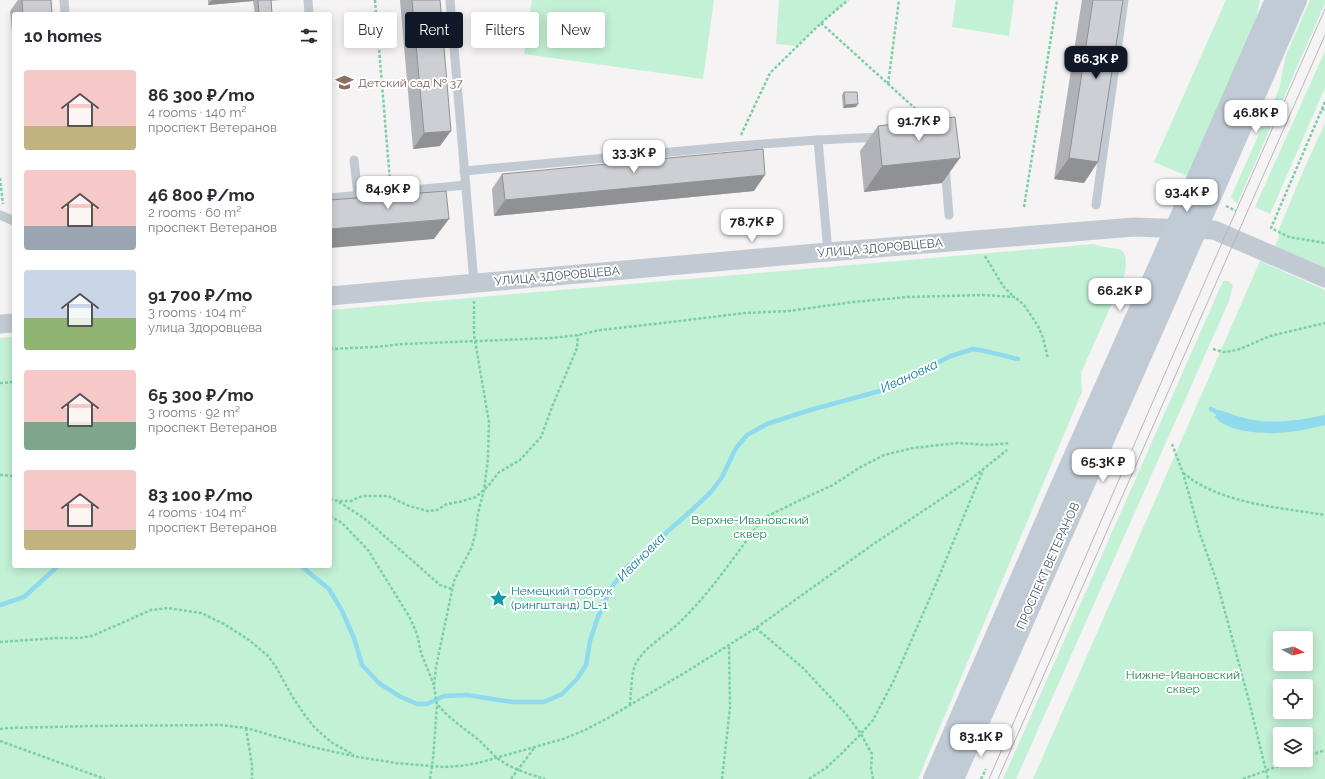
<!DOCTYPE html>
<html lang="en">
<head>
<meta charset="utf-8">
<style>
  :root { --surface:#fff; --page:#f7f7f7; --text:#2b2b33; --muted:#7c7c81; --accent:#111827 }
  body { margin:0; font-family:Raleway,sans-serif; background:var(--page); color:var(--text); height:100vh; display:flex; flex-direction:column; font-size:15px; white-space:nowrap }
  * { box-sizing:border-box; margin:0 }
  p { font-size:13px; color:var(--muted) }
  .icon { flex:none; width:22px; height:22px; fill:none; stroke:currentColor; stroke-width:2; stroke-linecap:round; stroke-linejoin:round }
  .map { position:relative; flex:1; overflow:hidden }
  .sheet { position:absolute; left:12px; top:12px; width:320px; height:556px; display:flex; flex-direction:column; background:var(--surface); border-radius:4px; box-shadow:0 2px 10px #0003 }
  .sheet>* { flex:none }
  .top-card { position:absolute; left:344px; top:12px; width:380px; height:36px; display:flex; gap:8px }
  .needle { width:26px; rotate:97deg }
  .tools { position:absolute; left:1273px; top:631px; display:grid; gap:8px }
  .tools a { display:grid; place-items:center; width:40px; height:40px; border-radius:4px; background:var(--surface); box-shadow:0 2px 10px #0003; font-size:20px }
  .price { position:absolute; translate:-50% -34px; padding:0 9px; border-radius:8px; background:#fff; color:#222; font-size:13px; line-height:26px; filter:drop-shadow(0 1px 2px #0008) }
  .price::after { content:''; position:absolute; left:50%; top:24px; width:12px; height:9px; margin-left:-6px; background:inherit; clip-path:polygon(0 0,100% 0,50% 100%) }
  .price.active { background:var(--accent); color:#fff }
  ul { padding:0; list-style:none }
  li { display:flex; align-items:center; gap:12px; height:100px; padding:0 12px }
  li span { display:grid; place-items:center; flex:none; width:112px; height:80px; border-radius:4px; color:#555 }
  li>.icon { margin-inline-start:auto }
  span .icon { width:48px; height:48px; fill:#fffc; stroke-width:1 }
  li b { font-size:17px }
  h2 { display:flex; justify-content:space-between; align-items:center; height:48px; padding:0 12px; font-size:17px }
  .pill { padding:0 14px; border-radius:4px; background:var(--surface); box-shadow:0 2px 10px #0003; font-size:14px; line-height:36px }
  .pill.active { background:var(--accent); color:#fff }
  .map>svg:first-child { display:block }
  .green { fill:#c3f1d5; fill-rule:evenodd }
  .water { fill:#90daee }
  .lines { fill:none; stroke-linecap:round; stroke-linejoin:round }
  .stream { stroke:#90daee; stroke-width:4.5 }
  .path { stroke:#7ad0a6; stroke-width:2.5; stroke-dasharray:3 2; stroke-linecap:butt }
  .service { stroke:#c1cad2; stroke-width:9 }
  .minor { stroke:#c1cad2; stroke-width:19 }
  .secondary { stroke:#c1cbd6; stroke-width:22 }
  .tram { stroke:#b5b8bd; stroke-width:1 }
  .wall { fill:#b0b2b7 }
  .shaded-wall { fill:#909195 }
  .building { fill:#cdcfd5; stroke:#909195 }
  .labels { text-anchor:middle; dominant-baseline:central; stroke-width:4; stroke-linejoin:round; paint-order:stroke }
  .education-label { font-size:12px; fill:#785e54; stroke:#fff; text-anchor:start }
  .street-label { font-size:12px; fill:#4a5661; stroke:#fff }
  .park-label { font-size:12px; fill:#17864f; stroke:#fff }
  .culture-label { font-size:12px; fill:#0d838f; stroke:#fff; text-anchor:start }
  .water-label { font-size:13px; font-style:italic; fill:#0c7c9b; stroke:#fff }
</style>
</head>
<body>
<div class="map">
<svg width="1325" height="779" viewBox="0 0 1325 779">
  <rect width="100%" height="100%" fill="#f5f3f3"/>
  <g class="green">
    <path d="M532,0H714L703,79L524,54Z"/>
    <path d="M779,0H848L821,23L797,46L776,44Z"/>
    <path d="M956,0H1014L1009,36L952,27Z"/>
    <path d="M1226,0H1260L1253,38L1192,178L1154,162Z"/>
    <path d="M1310,0H1325V3L1237,204L1231,197L1279,89L1286,55Z"/>
    <path d="M1325,51V88L1270,214L1255,207Z"/>
    <path d="M1325,123V268L1275,246L1279,237V229L1301,176Z"/>
    <path d="M1094,244C1118,253 1129,240 1125,274L1081,373L1082,392L918,779H0V338L14,337V566H330V310Z"/>
    <path d="M1260,261L1325,290V779H1033ZM1280,638H1306V664H1280ZM1280,686H1306V712H1280ZM1280,734H1306V760H1280Z"/>
    <path d="M1223,281H1228L1233,285L1229,301L1016,779H1003Z"/>
  </g>
  <path class="water" d="M1219,410C1230,413 1241,418 1253,420C1277,424 1301,420 1325,415V425C1313,428 1301,431 1288,432C1268,435 1228,433 1215,417Z"/>
  <g class="lines">
    <g class="stream">
      <path d="M1211,409L1222,415"/>
      <path d="M301,566L329,589L342,611L354,638L362,665L379,683L399,696L417,704H427L444,696L467,695L512,702H544L562,694L577,679L586,665L590,641L598,617L611,588L626,568L692,510L711,492L722,477L736,448L747,435L767,424L810,410L880,391L951,356L973,349L985,351L1018,359"/>
      <path d="M0,605L24,597L58,566"/>
    </g>
    <g class="path">
      <path d="M375,0L390,181"/>
      <path d="M821,23L930,122"/>
      <path d="M888,84L899,0"/>
      <path d="M1325,102L1271,228L1289,237L1325,243"/>
      <path d="M1322,108L1325,112"/>
      <path d="M741,135L770,73L821,23L848,0"/>
      <path d="M0,178L3,204"/>
      <path d="M1226,206L1236,211"/>
      <path d="M1024,207L1057,0"/>
      <path d="M985,256L1003,286L1014,297"/>
      <path d="M330,349L375,347L403,344L552,338L578,335L600,330L663,323L745,313L789,311L853,302L908,297L983,295L1015,297L1024,305L1038,326L1043,338L1048,359"/>
      <path d="M1213,349L1223,352L1232,351L1240,349L1270,336L1325,323"/>
      <path d="M0,383L14,382"/>
      <path d="M1172,444L1183,473L1200,534L1217,582L1249,701L1268,779"/>
      <path d="M1183,473C1189,477 1194,482 1201,485C1238,505 1283,508 1325,515"/>
      <path d="M0,475L14,476"/>
      <path d="M330,499L338,501H351L362,496H388L409,506L428,511L437,510L447,504L459,502L476,497L489,485L498,473L520,460L541,437L552,407L577,348L578,335"/>
      <path d="M339,502L364,518L440,585L452,589"/>
      <path d="M330,516L342,523L368,550L410,618L417,634L421,653L434,685"/>
      <path d="M756,628L803,668L846,714L861,734L872,754L871,768L873,779"/>
      <path d="M0,642L56,638H79L92,636L151,610L168,608L201,613L224,624L249,640L268,656L276,667L292,696L304,714L315,728L331,742L354,755"/>
      <path d="M438,705C449,718 462,727 475,737C483,743 488,750 495,756C508,768 529,774 545,779"/>
      <path d="M630,705C631,695 631,672 636,663C647,644 669,634 684,618C712,590 734,557 758,525L766,517L796,502L833,485L859,468L884,455L913,448L957,443L989,445L1010,443"/>
      <path d="M246,728L252,765V779"/>
      <path d="M0,729L8,728L93,726L221,725L246,728L312,747L358,757L396,763L443,767L460,766L478,763L563,739L585,730L608,718L686,672L756,628L872,545L971,479L1007,450"/>
      <path d="M0,741L105,779"/>
      <path d="M1306,757L1325,750"/>
      <path d="M430,779L433,759L437,705L434,686L436,667L454,581L472,547L476,530L478,513L484,490L488,458L489,422L474,335V300"/>
      <path d="M511,779L535,747"/>
      <path d="M722,779L730,708L729,645"/>
      <path d="M809,779L826,768L841,754L858,737L873,720L893,682L933,591L983,470"/>
      <path d="M981,779L986,769"/>
      <path d="M1243,779L1295,760"/>
    </g>
    <g class="service">
      <path d="M64,0L65,14"/>
      <path d="M308,0L309,14"/>
      <path d="M450,0L474,283"/>
      <path d="M818,140L881,137"/>
      <path d="M354,160L358,195"/>
      <path d="M945,165L949,215"/>
      <path d="M464,171L736,146L818,140L828,252"/>
      <path d="M330,198L466,185"/>
      <path d="M1096,205L1124,0"/>
      <path d="M0,215L14,221"/>
    </g>
    <g class="minor">
      <path d="M330,296L828,252L1134,227L1214,230L1325,278"/>
      <path d="M0,324L14,323"/>
    </g>
    <g class="secondary">
      <path d="M934,779L1061,487L1158,269L1276,0"/>
      <path d="M953,779L1164,303L1296,0"/>
    </g>
    <g class="tram">
      <path d="M989,779L1210,270L1325,9"/>
      <path d="M998,779L1325,35"/>
    </g>
  </g>
  <g class="wall">
    <path d="M18,0H51L52,14H14V55L10,11Z"/>
    <path d="M208,0H281L271,1L272,14H255L253,1L208,5Z"/>
    <path d="M400,0H440V146L413,149Z"/>
    <path d="M1082,0H1123L1084,183L1054,179Z"/>
    <path d="M844,92L856,107L843,108L842,95Z"/>
    <path d="M878,126L942,183L864,192L860,151Z"/>
    <path d="M502,174L754,191L494,216L492,189Z"/>
  </g>
  <g class="shaded-wall">
    <path d="M212,0H254L253,1L208,5Z"/>
    <path d="M858,104L856,107L843,108L845,105Z"/>
    <path d="M451,131L440,146L413,149L424,133Z"/>
    <path d="M960,158L942,183L864,192L882,166Z"/>
    <path d="M1069,158L1098,162L1084,183L1054,179Z"/>
    <path d="M765,175L754,191L494,216L505,200Z"/>
    <path d="M449,219L434,239L330,248V229Z"/>
  </g>
  <g class="building">
    <path d="M22,0H51L52,14H23Z"/>
    <path d="M258,0H271L272,14H259Z"/>
    <path d="M412,0H440L451,131L424,133Z"/>
    <path d="M1093,0H1123L1098,162L1069,158Z"/>
    <path d="M844,92H857L858,104L845,105Z"/>
    <path d="M955,117L960,158L882,166L878,126Z"/>
    <path d="M763,149L765,175L505,200L502,174Z"/>
    <path d="M446,191L449,219L330,229V200Z"/>
  </g>
  <defs>
    <symbol id="school-bare" viewBox="-9 -9 18 18"><path d="M0-5L7-2L0 1L-7-2ZM-4 1L0 2.5L4 1V4Q0 6-4 4Z" fill="#8d6e63" stroke="#fff" stroke-width="2.5" paint-order="stroke"/></symbol>
    <symbol id="sight-bare" viewBox="-9 -9 18 18"><path d="M0-6L1.8-2.2L6-1.7L2.9 1.2L3.7 5.4L0 3.3L-3.7 5.4L-2.9 1.2L-6-1.7L-1.8-2.2Z" fill="#0f9aa8" stroke="#fff" stroke-width="2.5" paint-order="stroke"/></symbol>
  </defs>
  <g fill-rule="evenodd">
    <use href="#school-bare" x="332" y="70" width="25" height="25"/>
    <use href="#sight-bare" x="486" y="586" width="25" height="25"/>
  </g>
  <g class="labels">
    <g class="education-label">
      <text x="358" y="83">Детский сад № 37</text>
    </g>
    <g class="street-label">
      <text transform="translate(880 248) rotate(-5)">УЛИЦА ЗДОРОВЦЕВА</text>
      <text transform="translate(557 276) rotate(-5)">УЛИЦА ЗДОРОВЦЕВА</text>
      <text transform="translate(1048 566) rotate(-66)">ПРОСПЕКТ ВЕТЕРАНОВ</text>
    </g>
    <g class="park-label">
      <text x="750" y="520">Верхне-Ивановский<tspan x="750" dy="14">сквер</tspan></text>
      <text x="1183" y="675">Нижне-Ивановский<tspan x="1183" dy="14">сквер</tspan></text>
    </g>
    <g class="culture-label">
      <text x="511" y="591">Немецкий тобрук<tspan x="511" dy="14">(рингштанд) DL-1</tspan></text>
    </g>
    <g class="water-label">
      <text transform="translate(909 376) rotate(-25)">Ивановка</text>
      <text transform="translate(641 557) rotate(-45)">Ивановка</text>
    </g>
  </g>
</svg>
<div class="tools">
<a><svg class="needle" viewBox="-14 -14 28 28"><path d="M0-13l5 13h-10z" fill="#e53935"/><path d="M0 13l5-13h-10z" fill="#7c7c81"/></svg></a>
<a><svg class="icon" aria-label="locate" viewBox="0 0 24 24"><circle cx="12" cy="12" r="6"/><path d="M12 2v4M12 18v4M2 12h4M18 12h4"/></svg></a>
<a><svg class="icon" aria-label="layers" viewBox="0 0 24 24"><path d="M12 4l9 5-9 5-9-5zM3 14l9 5 9-5"/></svg></a>
</div>
<b class="price active" style="left:1096px;top:80px">86.3K ₽</b>
<b class="price" style="left:1256px;top:134px">46.8K ₽</b>
<b class="price" style="left:919px;top:142px">91.7K ₽</b>
<b class="price" style="left:634px;top:174px">33.3K ₽</b>
<b class="price" style="left:388px;top:210px">84.9K ₽</b>
<b class="price" style="left:1187px;top:213px">93.4K ₽</b>
<b class="price" style="left:752px;top:243px">78.7K ₽</b>
<b class="price" style="left:1120px;top:312px">66.2K ₽</b>
<b class="price" style="left:1103px;top:483px">65.3K ₽</b>
<b class="price" style="left:981px;top:758px">83.1K ₽</b>
<div class="top-card">
<a class="pill">Buy</a>
<a class="pill active">Rent</a>
<a class="pill">Filters</a>
<a class="pill">New</a>
</div>
<section class="sheet">
<h2>10 homes<svg class="icon" aria-label="filters" viewBox="0 0 24 24"><path d="M4 7h16M4 17h16"/><circle cx="9" cy="7" r="2"/><circle cx="15" cy="17" r="2"/></svg></h2>
<ul>
<li><span style="background:linear-gradient(#f6c9c9 70%,#c2b280 0)"><svg class="icon" aria-label="home" viewBox="0 0 24 24"><path d="M3 11l9-7 9 7M6 9v11h12V9"/></svg></span><div><b>86 300 ₽/mo</b><p>4 rooms · 140 m²</p><p>проспект Ветеранов</p></div></li>
<li><span style="background:linear-gradient(#f6c9c9 70%,#9aa5b1 0)"><svg class="icon" aria-label="home" viewBox="0 0 24 24"><path d="M3 11l9-7 9 7M6 9v11h12V9"/></svg></span><div><b>46 800 ₽/mo</b><p>2 rooms · 60 m²</p><p>проспект Ветеранов</p></div></li>
<li><span style="background:linear-gradient(#c9d6e8 60%,#8fb573 0)"><svg class="icon" aria-label="home" viewBox="0 0 24 24"><path d="M3 11l9-7 9 7M6 9v11h12V9"/></svg></span><div><b>91 700 ₽/mo</b><p>3 rooms · 104 m²</p><p>улица Здоровцева</p></div></li>
<li><span style="background:linear-gradient(#f6c9c9 65%,#7fa58c 0)"><svg class="icon" aria-label="home" viewBox="0 0 24 24"><path d="M3 11l9-7 9 7M6 9v11h12V9"/></svg></span><div><b>65 300 ₽/mo</b><p>3 rooms · 92 m²</p><p>проспект Ветеранов</p></div></li>
<li><span style="background:linear-gradient(#f6c9c9 75%,#c2b280 0)"><svg class="icon" aria-label="home" viewBox="0 0 24 24"><path d="M3 11l9-7 9 7M6 9v11h12V9"/></svg></span><div><b>83 100 ₽/mo</b><p>4 rooms · 104 m²</p><p>проспект Ветеранов</p></div></li>
</ul>
</section>
</div>
</body>
</html>
